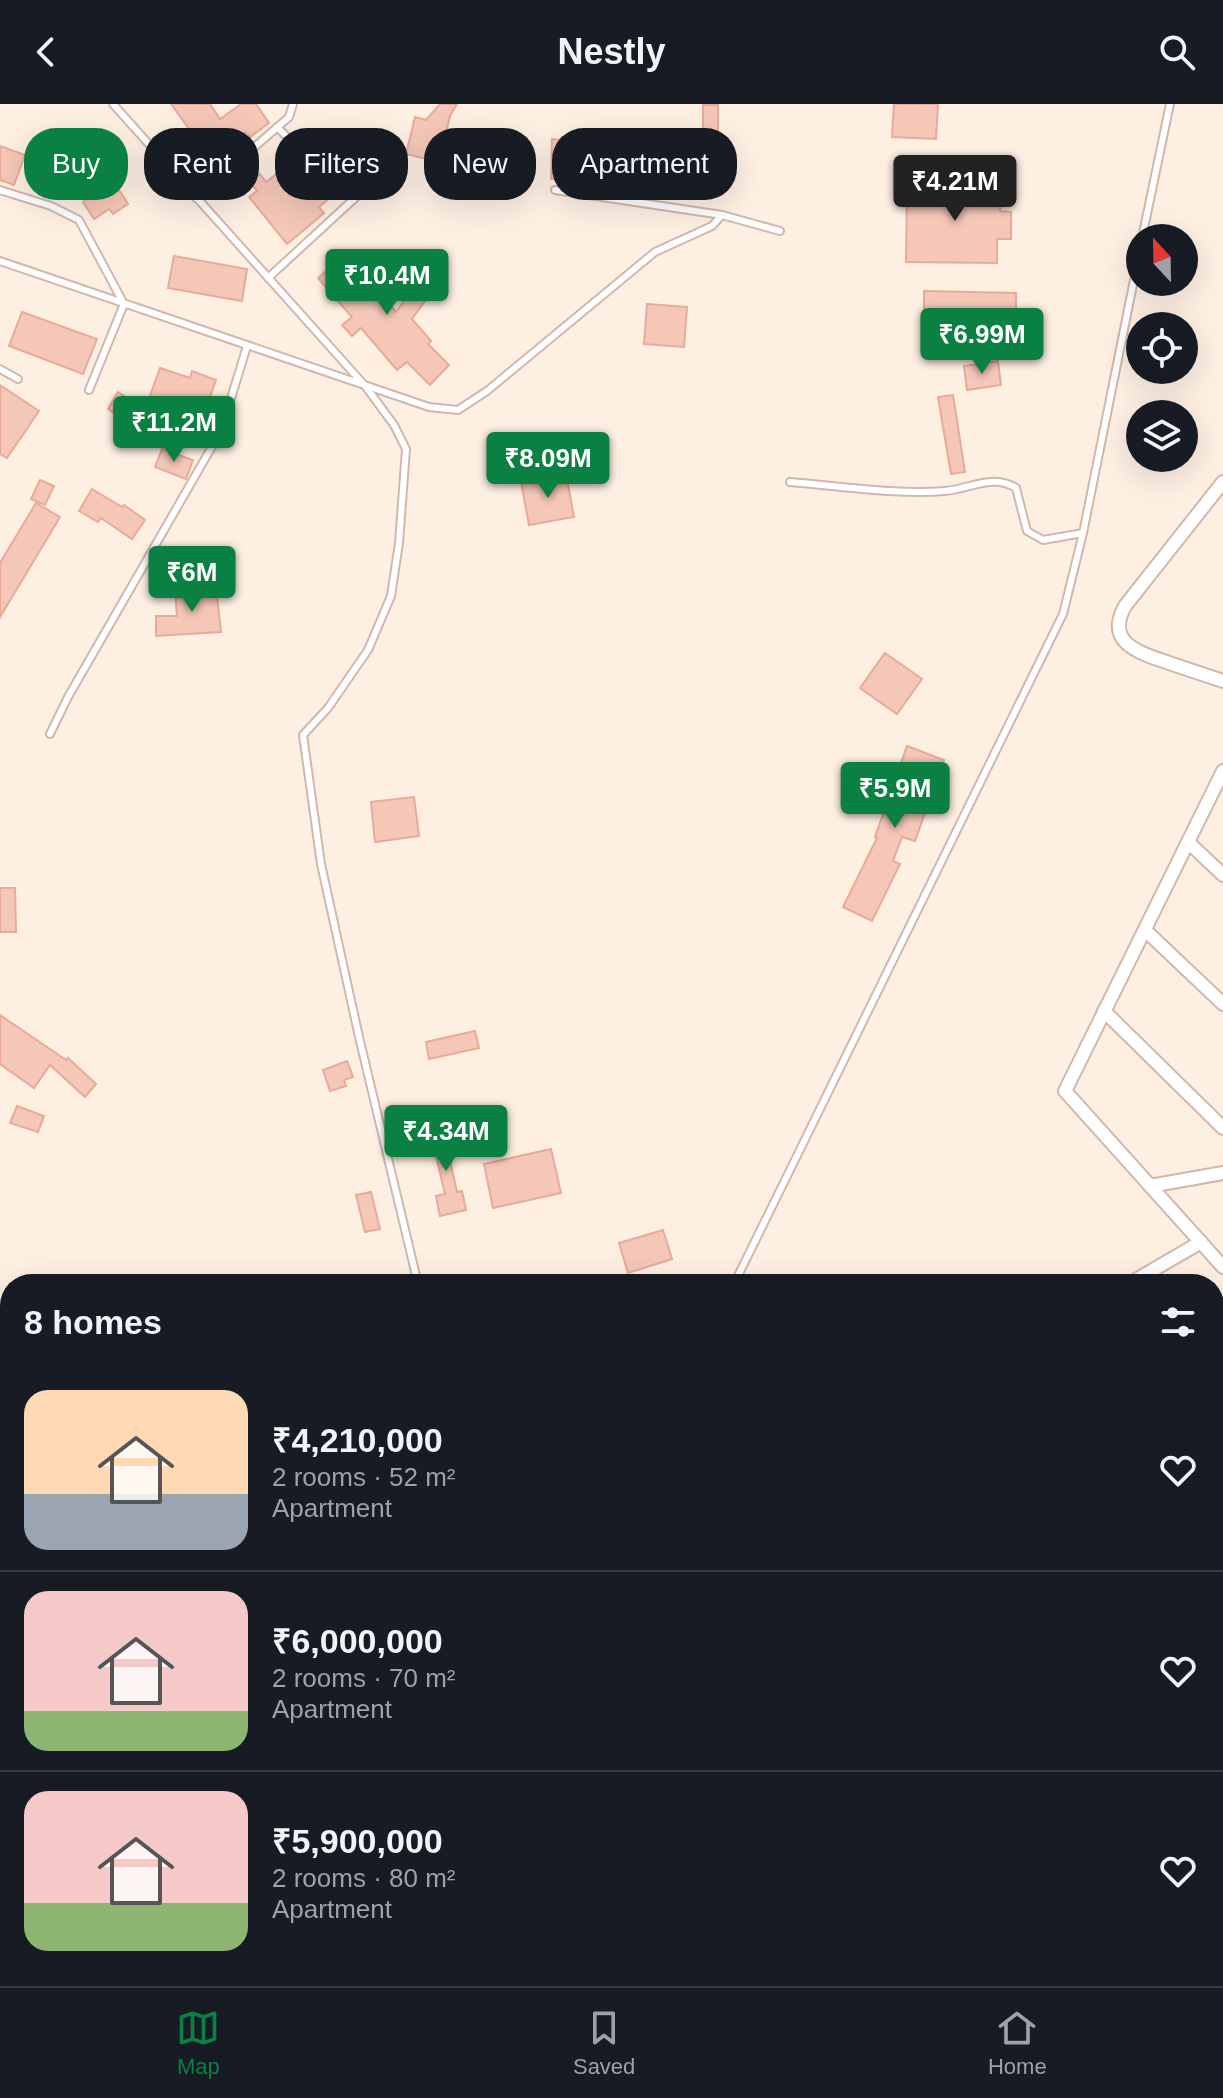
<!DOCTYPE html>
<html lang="en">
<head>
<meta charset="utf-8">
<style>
  :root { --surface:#171b24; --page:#20242c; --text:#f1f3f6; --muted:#9ea1a6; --line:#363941; --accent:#0b8043 }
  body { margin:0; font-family:Helvetica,sans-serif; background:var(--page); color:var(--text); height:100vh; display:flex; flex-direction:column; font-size:30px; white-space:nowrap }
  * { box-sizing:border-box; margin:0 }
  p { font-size:26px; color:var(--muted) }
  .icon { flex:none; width:44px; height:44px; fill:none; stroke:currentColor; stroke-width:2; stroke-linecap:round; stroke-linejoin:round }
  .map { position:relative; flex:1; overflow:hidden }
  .side { position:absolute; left:0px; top:1170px; width:1224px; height:712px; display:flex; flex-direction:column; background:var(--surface); border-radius:32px 32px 0 0; box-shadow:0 8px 32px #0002 }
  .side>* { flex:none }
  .hud { position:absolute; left:24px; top:24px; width:800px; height:72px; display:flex; gap:16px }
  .needle { width:52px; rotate:338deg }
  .buttons { position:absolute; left:1126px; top:120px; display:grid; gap:16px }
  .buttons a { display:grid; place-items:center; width:72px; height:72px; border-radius:50%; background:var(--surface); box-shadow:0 8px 32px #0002; font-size:40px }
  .price { position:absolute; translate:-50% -68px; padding:0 18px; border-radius:8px; background:var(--accent); color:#fff; font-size:26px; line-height:52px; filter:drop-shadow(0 2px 4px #0008) }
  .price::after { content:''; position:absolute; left:50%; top:48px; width:24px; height:18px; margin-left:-12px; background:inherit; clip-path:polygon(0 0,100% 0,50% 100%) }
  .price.current { background:#222; color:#fff }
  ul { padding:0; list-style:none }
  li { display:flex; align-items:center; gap:24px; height:200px; padding:0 24px }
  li+li { border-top:2px solid var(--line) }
  li span { display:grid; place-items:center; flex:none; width:224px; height:160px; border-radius:24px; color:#555 }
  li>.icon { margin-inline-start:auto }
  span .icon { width:96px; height:96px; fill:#fffc; stroke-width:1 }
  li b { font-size:34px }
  h2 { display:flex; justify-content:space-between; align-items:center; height:96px; padding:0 24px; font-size:34px }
  .tag { padding:0 28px; border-radius:32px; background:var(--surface); box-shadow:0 8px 32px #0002; font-size:28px; line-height:72px }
  .tag.current { background:var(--accent); color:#fff }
  header { display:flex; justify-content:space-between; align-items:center; height:104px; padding:0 24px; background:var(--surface); font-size:36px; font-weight:700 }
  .tabs { display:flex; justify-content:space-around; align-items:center; height:112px; border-top:2px solid var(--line); background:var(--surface); font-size:22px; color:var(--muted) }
  .tabs a { display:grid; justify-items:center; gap:4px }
  .tabs .current { color:var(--accent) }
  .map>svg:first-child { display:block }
  .building { fill:#f5c7b8; stroke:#e9aa97; stroke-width:2 }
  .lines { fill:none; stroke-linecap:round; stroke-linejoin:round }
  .lane-casing { stroke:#d2b7ab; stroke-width:10 }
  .street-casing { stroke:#d2b7ab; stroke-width:16 }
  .lane { stroke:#fff; stroke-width:6 }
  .street { stroke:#fff; stroke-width:12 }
</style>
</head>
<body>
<header><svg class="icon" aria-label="back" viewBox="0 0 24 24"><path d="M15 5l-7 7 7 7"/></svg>Nestly<svg class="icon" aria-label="search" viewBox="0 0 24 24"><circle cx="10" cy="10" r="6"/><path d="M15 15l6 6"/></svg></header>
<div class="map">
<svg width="1223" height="1882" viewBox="0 0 1223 1882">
  <rect width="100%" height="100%" fill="#feefe3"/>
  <g class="building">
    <path d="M171,0H210L220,15L241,0H256L269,19L250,33L246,28L210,54Z"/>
    <path d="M440,0H457L450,12L439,58L406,50L415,13L426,16Z"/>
    <path d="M894,0H938L936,35L892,33Z"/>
    <rect x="703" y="1" width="15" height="30"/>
    <path d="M562,33L590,37L585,75H551L552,35L562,36Z"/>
    <path d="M0,42L25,51L14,81L0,76Z"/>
    <path d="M298,53L335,90L319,103L324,109L287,140L249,93L257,87L250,78L260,70L266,78Z"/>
    <path d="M114,78L128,100L113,110L109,105L94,115L83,98Z"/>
    <path d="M907,80L1000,81V107L1011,108V135H997V159L906,158Z"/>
    <path d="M346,150L396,208L420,175L435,160L445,170L427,188L430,190L412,215L431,237L428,240L449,261L430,281L407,258L397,266L361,224L352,232L342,221L352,213L318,174Z"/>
    <path d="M174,152L247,165L242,197L168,184Z"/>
    <path d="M924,187L1016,189V211L924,210Z"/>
    <path d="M647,200L687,203L684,243L644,240Z"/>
    <path d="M22,208L97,235L83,270L9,242Z"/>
    <path d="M998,257L1001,281L967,286L964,262Z"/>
    <path d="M160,264L190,274L192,267L216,276L200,322L176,314L180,303L150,292Z"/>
    <path d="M0,281L39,307L7,354L0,350Z"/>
    <path d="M118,288L142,303L132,320L108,305Z"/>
    <path d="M953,291L965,368L951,370L938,293Z"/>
    <path d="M162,345L193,356L186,375L155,363Z"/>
    <path d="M566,370L574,413L529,421L521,378Z"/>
    <path d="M40,376L54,382L45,401L31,395Z"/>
    <path d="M92,385L122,403L124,401L145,416L132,435L101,414L98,418L79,407Z"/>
    <path d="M36,399L60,413L0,513V459Z"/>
    <path d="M216,483L221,528L156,532V512H177L175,487Z"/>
    <path d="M885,549L922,575L897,610L860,584Z"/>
    <path d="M907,642L944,656L915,737L902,733L893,757L900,760L872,817L843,803L877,734L875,733Z"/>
    <path d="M414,693L419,732L375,738L371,698Z"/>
    <path d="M0,784H15L16,828H0Z"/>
    <path d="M0,911L66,956L68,954L96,980L85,993L50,961L34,984L0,960Z"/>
    <path d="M475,927L479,944L429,955L426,938Z"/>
    <path d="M347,957L353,973L344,976L346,982L330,987L323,966Z"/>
    <path d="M17,1002L44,1012L38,1028L10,1019Z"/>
    <path d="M446,1019L449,1037L446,1038L457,1088L462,1087L466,1106L440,1112L436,1092L445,1090L429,1022Z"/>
    <path d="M551,1045L561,1089L493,1104L484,1060Z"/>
    <path d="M371,1088L380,1125L365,1128L356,1091Z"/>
    <path d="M663,1126L672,1155L628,1169L619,1139Z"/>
  </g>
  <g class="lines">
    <defs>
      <g id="lane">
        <path d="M113,0L366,283L394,321L406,345L399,439L391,492L368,546L328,604L303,631L321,760L359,933L418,1180"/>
        <path d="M0,86L51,102L79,116L124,200L89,286"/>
        <path d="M555,86L722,111L780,127"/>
        <path d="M196,94L289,13L293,0"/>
        <path d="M1142,134L1170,0"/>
        <path d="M0,157L429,303L458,306L487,287L655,148L712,122L722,111"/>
        <path d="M268,174L356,93L325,71L277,23"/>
        <path d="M0,265L18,275"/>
        <path d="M790,378C841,382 894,391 945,387C970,385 993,369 1016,384L1027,427L1043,436L1083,429"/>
        <path d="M50,630L68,593L221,327L247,242"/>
        <path d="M734,1180L1063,510L1083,429L1140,146"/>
        <path d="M0,1337L2,1338"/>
        <path d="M0,1482L10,1499"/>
        <path d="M0,1522L10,1517"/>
      </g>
      <g id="street">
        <path d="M1223,378L1125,502C1104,540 1141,549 1169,559C1187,565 1205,571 1223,577"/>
        <path d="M1223,667L1065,987L1223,1163"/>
        <path d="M1188,738L1223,771"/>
        <path d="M1145,826L1223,900"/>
        <path d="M1104,907L1223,1024"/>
        <path d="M1150,1082L1223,1069"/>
        <path d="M1129,1180L1201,1138"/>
        <path d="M1214,1271L1223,1266"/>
        <path d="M1214,1367L1223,1362"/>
        <path d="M1214,1504L1223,1521"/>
        <path d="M1214,1815L1223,1811"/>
        <path d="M113,1872L119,1882"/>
        <path d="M253,1872L259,1882"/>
        <path d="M395,1872L401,1882"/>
        <path d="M542,1872L548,1882"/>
        <path d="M132,1882L148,1872"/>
        <path d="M1072,1882L1093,1872"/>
      </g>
    </defs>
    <use href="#lane" class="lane-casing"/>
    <use href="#street" class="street-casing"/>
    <use href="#lane" class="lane"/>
    <use href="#street" class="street"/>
  </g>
</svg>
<div class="buttons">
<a><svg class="needle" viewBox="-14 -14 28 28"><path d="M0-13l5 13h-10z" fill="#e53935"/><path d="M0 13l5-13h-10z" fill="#9ea1a6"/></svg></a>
<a><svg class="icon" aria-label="locate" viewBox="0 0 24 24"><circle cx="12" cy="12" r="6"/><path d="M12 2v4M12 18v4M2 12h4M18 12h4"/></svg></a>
<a><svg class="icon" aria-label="layers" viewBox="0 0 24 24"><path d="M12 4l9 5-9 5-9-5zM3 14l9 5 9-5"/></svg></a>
</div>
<b class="price current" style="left:955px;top:119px">₹4.21M</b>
<b class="price" style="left:387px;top:213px">₹10.4M</b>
<b class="price" style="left:982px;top:272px">₹6.99M</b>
<b class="price" style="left:174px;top:360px">₹11.2M</b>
<b class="price" style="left:548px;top:396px">₹8.09M</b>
<b class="price" style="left:192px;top:510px">₹6M</b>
<b class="price" style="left:895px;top:726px">₹5.9M</b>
<b class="price" style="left:446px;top:1069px">₹4.34M</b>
<div class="hud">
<a class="tag current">Buy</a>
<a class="tag">Rent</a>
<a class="tag">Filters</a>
<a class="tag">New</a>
<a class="tag">Apartment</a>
</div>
<section class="side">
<h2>8 homes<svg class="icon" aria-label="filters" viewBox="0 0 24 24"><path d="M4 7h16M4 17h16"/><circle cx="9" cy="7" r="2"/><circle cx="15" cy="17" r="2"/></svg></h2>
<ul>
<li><span style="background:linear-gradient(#ffd9b3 65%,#9aa5b1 0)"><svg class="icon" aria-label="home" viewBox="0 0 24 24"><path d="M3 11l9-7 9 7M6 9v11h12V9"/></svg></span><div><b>₹4,210,000</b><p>2 rooms · 52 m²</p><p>Apartment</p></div><svg class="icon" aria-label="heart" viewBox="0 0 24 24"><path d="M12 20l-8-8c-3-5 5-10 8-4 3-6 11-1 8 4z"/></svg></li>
<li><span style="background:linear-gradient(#f6c9c9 75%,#8fb573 0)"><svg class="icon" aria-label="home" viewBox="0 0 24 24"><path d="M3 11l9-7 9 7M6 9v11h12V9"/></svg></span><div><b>₹6,000,000</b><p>2 rooms · 70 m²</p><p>Apartment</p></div><svg class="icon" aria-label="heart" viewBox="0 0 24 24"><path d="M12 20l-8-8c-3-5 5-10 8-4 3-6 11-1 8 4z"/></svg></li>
<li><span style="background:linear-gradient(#f6c9c9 70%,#8fb573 0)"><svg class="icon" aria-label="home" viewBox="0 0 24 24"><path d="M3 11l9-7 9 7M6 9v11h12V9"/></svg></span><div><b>₹5,900,000</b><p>2 rooms · 80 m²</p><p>Apartment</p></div><svg class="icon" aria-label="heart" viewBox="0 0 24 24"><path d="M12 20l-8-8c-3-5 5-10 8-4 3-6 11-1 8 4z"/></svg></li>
</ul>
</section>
</div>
<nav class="tabs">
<a class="current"><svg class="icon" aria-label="map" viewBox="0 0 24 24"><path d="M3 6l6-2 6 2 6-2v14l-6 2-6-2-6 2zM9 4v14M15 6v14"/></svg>Map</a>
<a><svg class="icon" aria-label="saved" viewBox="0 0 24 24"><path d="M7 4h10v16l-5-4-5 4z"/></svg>Saved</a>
<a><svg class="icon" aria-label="home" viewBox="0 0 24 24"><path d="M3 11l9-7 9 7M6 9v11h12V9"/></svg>Home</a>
</nav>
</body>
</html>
